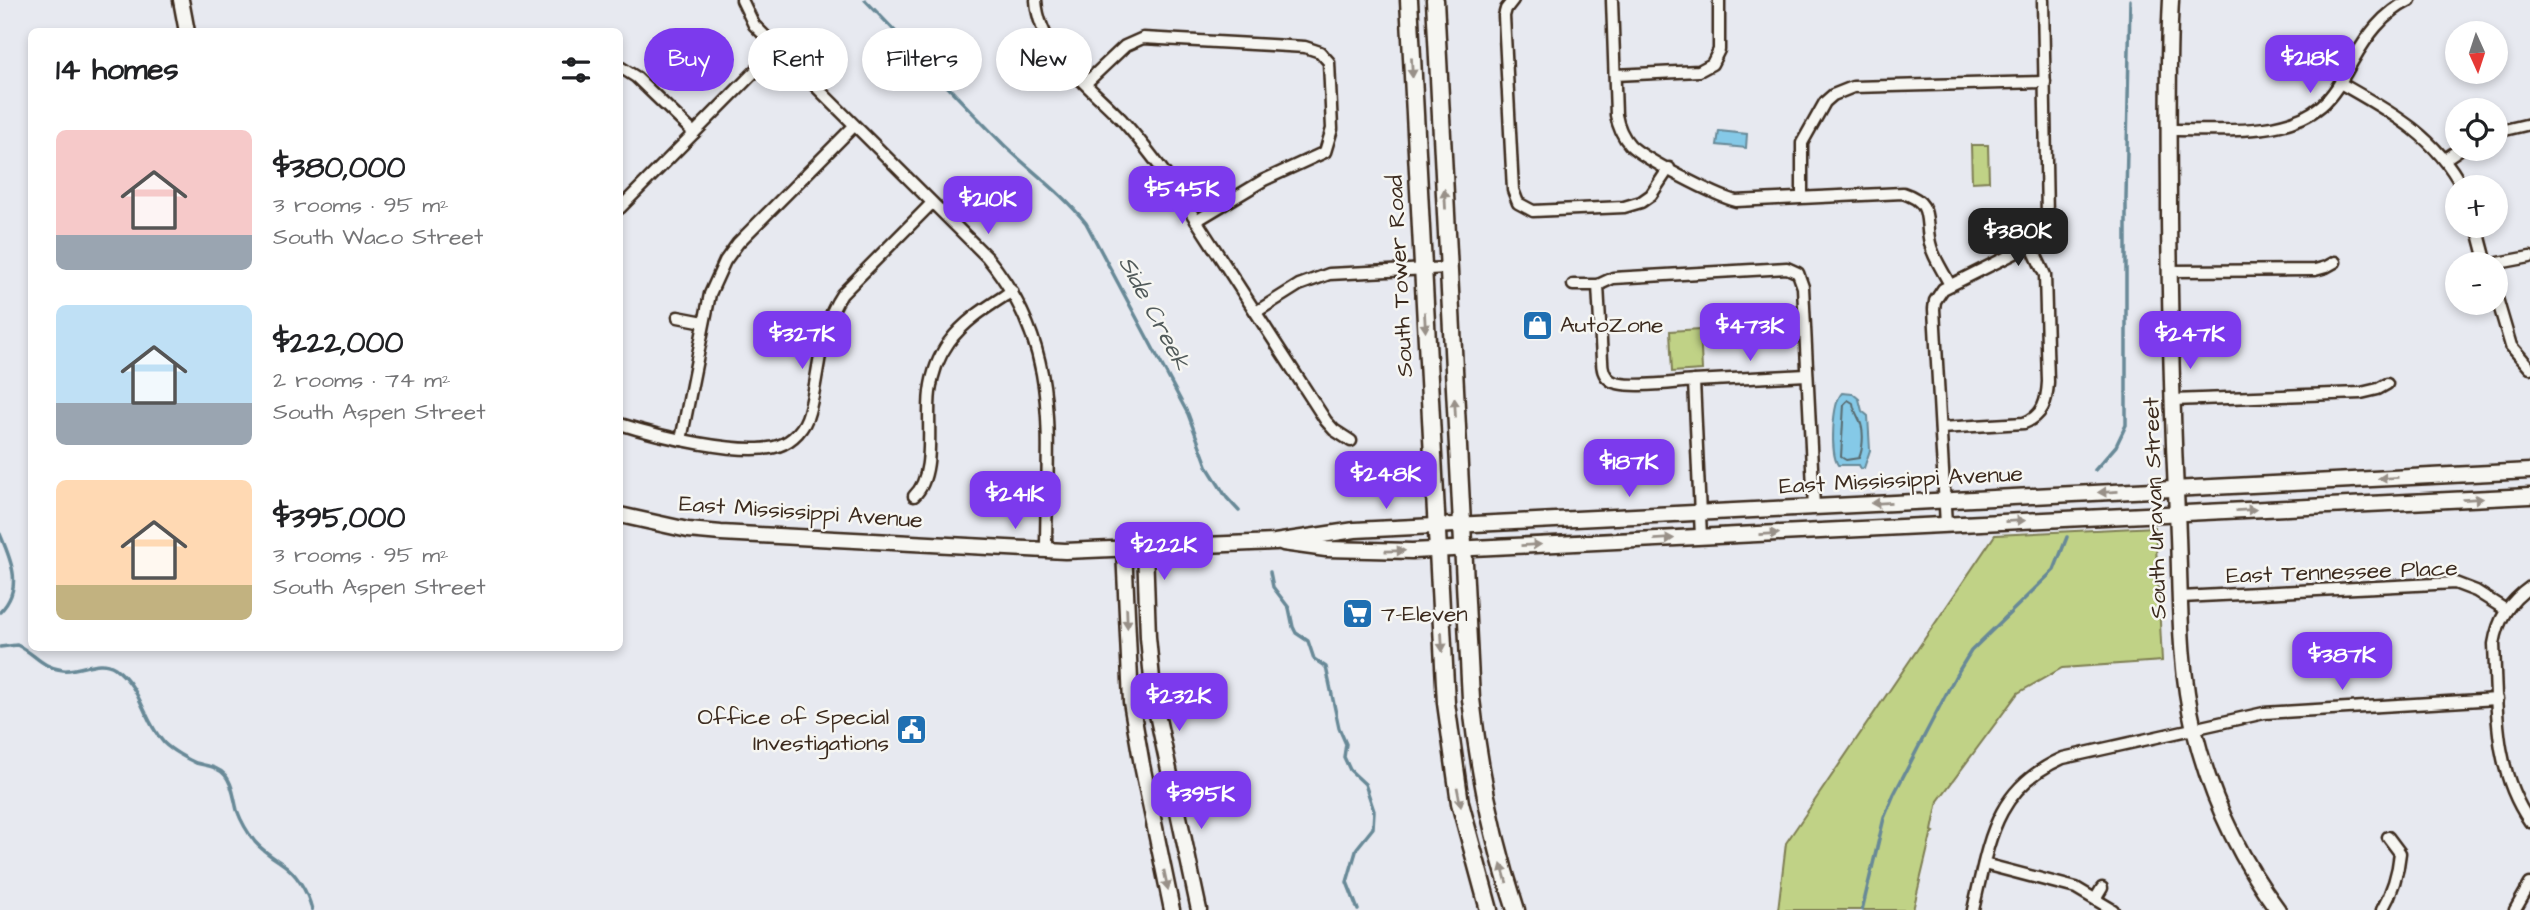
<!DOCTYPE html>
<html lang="en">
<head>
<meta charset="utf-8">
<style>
  :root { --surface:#fff; --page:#f2f2f2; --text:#202124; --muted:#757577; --accent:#7c3aed }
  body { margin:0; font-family:"Architects Daughter",sans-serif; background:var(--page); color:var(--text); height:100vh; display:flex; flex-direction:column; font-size:26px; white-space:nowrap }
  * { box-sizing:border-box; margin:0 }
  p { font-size:23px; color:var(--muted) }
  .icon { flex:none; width:38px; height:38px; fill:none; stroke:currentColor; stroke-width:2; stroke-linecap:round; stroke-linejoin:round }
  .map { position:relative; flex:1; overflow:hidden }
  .sheet { position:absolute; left:28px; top:28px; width:595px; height:623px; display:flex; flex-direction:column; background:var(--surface); border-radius:10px; box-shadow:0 4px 10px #0003 }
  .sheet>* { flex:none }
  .banner { position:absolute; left:644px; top:28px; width:665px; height:63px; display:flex; gap:14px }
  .needle { width:46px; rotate:177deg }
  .fabs { position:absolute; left:2445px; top:21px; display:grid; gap:14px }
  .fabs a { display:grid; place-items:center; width:63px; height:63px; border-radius:50%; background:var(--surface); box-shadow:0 4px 10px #0003; font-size:35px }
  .price { position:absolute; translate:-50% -60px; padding:0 16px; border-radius:14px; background:var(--accent); color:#fff; font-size:23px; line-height:46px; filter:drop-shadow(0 2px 4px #0008) }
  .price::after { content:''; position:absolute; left:50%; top:42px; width:21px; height:16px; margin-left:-10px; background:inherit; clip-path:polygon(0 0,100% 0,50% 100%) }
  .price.active { background:#222; color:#fff }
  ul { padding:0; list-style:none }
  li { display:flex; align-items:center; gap:21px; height:175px; padding:0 28px }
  li span { display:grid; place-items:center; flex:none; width:196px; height:140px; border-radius:10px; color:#555 }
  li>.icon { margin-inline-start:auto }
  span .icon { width:84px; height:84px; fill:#fffc; stroke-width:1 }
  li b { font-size:30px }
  h2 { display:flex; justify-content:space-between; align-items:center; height:84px; padding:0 28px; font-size:30px }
  .tag { padding:0 24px; border-radius:32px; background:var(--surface); box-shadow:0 4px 10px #0003; font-size:24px; line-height:63px }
  .tag.active { background:var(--accent); color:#fff }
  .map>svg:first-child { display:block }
  .green { fill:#c0d286; stroke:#7e7e52; stroke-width:2 }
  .water { fill:#85c9e7; stroke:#678997; stroke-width:2 }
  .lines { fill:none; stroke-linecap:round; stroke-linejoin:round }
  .shore { stroke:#596a6e; stroke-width:2 }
  .stream { stroke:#678997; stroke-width:3.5 }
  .street-casing { stroke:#3b2a1e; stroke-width:15 }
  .secondary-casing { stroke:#3b2a1e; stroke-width:19 }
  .primary-casing { stroke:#3b2a1e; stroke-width:21 }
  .street { stroke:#f6f6f2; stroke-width:10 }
  .secondary { stroke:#f6f6f2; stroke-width:14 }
  .primary { stroke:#f6f6f2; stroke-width:16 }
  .oneway { fill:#989088 }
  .labels { text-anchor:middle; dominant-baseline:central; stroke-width:5; stroke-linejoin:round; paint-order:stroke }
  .street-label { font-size:23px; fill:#3b2a1e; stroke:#f6f6f2 }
  .poi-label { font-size:23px; fill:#3b2a1e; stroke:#f6f6f2; text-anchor:start }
  .water-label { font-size:24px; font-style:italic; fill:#515a5a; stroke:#f6f6f2 }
</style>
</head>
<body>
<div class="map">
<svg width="2530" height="910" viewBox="0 0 2530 910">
  <rect width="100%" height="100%" fill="#e7e9f0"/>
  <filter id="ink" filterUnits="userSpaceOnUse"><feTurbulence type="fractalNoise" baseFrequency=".0143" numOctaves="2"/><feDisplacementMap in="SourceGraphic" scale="14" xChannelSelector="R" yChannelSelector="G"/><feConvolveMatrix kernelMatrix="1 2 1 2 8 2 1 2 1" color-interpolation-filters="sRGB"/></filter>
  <g filter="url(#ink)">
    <g class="green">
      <path d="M1971,145H1988L1989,181L1972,182Z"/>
      <path d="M1700,329L1702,370L1672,372L1670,331Z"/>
      <path d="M2155,527L2162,661L2062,668L2018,693L1938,801L1932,831L1934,832L1931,835L1913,910H1778L1786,843L1995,535Z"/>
    </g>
    <g class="water">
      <path d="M1719,131L1747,134L1746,148L1717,145Z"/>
      <path d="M1842,393L1853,394L1859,399L1862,411L1868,416L1870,450L1864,468L1861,469L1859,465H1838C1830,454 1832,403 1842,393Z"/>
    </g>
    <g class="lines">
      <path class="shore" d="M1848,400L1853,403C1854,412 1859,417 1861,424C1864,434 1863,449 1859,458L1846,460L1841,457L1844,404Z"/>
      <g class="stream">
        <path d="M865,0C912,48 956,97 1004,145C1031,171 1062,193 1086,223L1188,414L1208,468L1227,498L1239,511"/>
        <path d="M2095,470L2116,446L2126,425V198L2130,0"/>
        <path d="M0,534C11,560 24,588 0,612"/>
        <path d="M1270,572L1273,587L1289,608L1293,627L1296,633L1308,641L1314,659L1326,667L1339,728L1346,744L1344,757L1350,770L1365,784L1374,811L1373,828L1357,848L1347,882L1358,910"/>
        <path d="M0,647L17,645C36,654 40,667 63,670C80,672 99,657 115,668C142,688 143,720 164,743C171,750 187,759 196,763C206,766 217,766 225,775C233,784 234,799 237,810C241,821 248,833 255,842C263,851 271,856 280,862C296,872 308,892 312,910"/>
        <path d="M1862,910L1884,818L1894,794L1955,677L1971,651L2054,570L2067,537"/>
      </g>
      <defs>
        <g id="street">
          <path d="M742,0L754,25L987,257C1064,351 1046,438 1046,550"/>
          <path d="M1036,0C1039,52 1089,85 1122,120C1140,140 1156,161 1172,183L1326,421L1334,430L1351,441"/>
          <path d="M1513,0L1506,9L1504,16L1513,190L1518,203L1533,211L1624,207L1641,202L1651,195L1669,168"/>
          <path d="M1612,0L1616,115C1618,126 1622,136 1630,145C1644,159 1716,196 1736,201L1903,193C1934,203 1924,219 1930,243C1933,258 1944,272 1950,285"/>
          <path d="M620,67L636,77L694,133"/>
          <path d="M1615,75L1699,71L1712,64L1719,50V0"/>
          <path d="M1086,83L1125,46L1143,38L1305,47L1320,52L1329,62L1332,129L1325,152L1264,180L1196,221"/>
          <path d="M2340,83C2389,111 2435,135 2462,187"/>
          <path d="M2169,130C2216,129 2283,138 2321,106C2334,95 2343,78 2352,62C2367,36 2382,14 2410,0"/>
          <path d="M2496,132L2530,124"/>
          <path d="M2445,159L2460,149"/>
          <path d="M1802,197V143L1825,102L1833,95L1853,87L2045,82"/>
          <path d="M620,208L777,49"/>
          <path d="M2477,226L2487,264"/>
          <path d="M2493,264L2530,257"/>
          <path d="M2170,271L2315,270L2326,267L2335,262"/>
          <path d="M1573,285H1598L1602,360C1602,368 1603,375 1610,380C1622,390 1677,382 1694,381L1701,537"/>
          <path d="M1598,285L1613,278L1787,268L1798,273L1803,287L1814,507"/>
          <path d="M2496,295L2511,346L2530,368"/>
          <path d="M1256,312L1299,285L1329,274L1448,268"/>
          <path d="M678,317L704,322"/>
          <path d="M1694,381L1806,375"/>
          <path d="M2173,400L2361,393L2378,389L2387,384"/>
          <path d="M620,424C654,435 743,457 778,446C793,441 805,428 809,412C820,374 818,329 842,294L932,203"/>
          <path d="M1941,428L2024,423C2043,416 2047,401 2048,382L2045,275L2031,245"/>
          <path d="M681,440L710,294L725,261L738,243L854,126"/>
          <path d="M914,496C937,475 926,421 930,392C932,374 939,356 949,342C966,319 989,306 1012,291"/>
          <path d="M1946,525L1934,309L1935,301L1943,289L2031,245L2043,232L2047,217L2043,0"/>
          <path d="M2530,587C2509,602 2498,619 2494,644C2497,707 2493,769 2530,822"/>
          <path d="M2181,597L2455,583L2476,591L2506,610"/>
          <path d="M1984,864L2076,888L2113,910"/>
          <path d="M2096,898L2102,888"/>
          <path d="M1973,910C1989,843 1993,789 2063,758L2264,713L2497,699"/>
          <path d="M2382,910C2393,891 2398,874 2400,853L2388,837"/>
          <path d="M2515,910L2530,884"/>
        </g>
        <g id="secondary">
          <path d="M181,0L187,32"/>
          <path d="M2171,0C2167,72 2169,144 2169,217C2170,316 2172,414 2177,513C2181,584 2177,659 2194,729C2210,795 2238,856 2278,910"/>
          <path d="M620,515L688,530L721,533L1065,551L1275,542L1355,530L2530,471"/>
          <path d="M1283,543L1326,549L1412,551L2530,496"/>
          <path d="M1145,548L1148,637L1154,700L1199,910"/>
          <path d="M1124,549L1131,702L1142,765L1172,910"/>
        </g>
        <g id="primary">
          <path d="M1409,0L1446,703L1460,803L1489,910"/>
          <path d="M1435,0L1471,699C1479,771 1493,841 1516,910"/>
        </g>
      </defs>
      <use href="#street" class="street-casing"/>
      <use href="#secondary" class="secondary-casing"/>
      <use href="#primary" class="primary-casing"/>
      <use href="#street" class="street"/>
      <use href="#secondary" class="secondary"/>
      <use href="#primary" class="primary"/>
    </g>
    <defs><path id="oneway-solid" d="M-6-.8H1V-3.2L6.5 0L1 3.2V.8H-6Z" transform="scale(1.75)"/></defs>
    <g class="oneway">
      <use href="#oneway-solid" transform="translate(1412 68) rotate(87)"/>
      <use href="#oneway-solid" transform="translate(1445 199) rotate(-93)"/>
      <use href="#oneway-solid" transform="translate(1425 322) rotate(87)"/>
      <use href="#oneway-solid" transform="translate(1455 408) rotate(-93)"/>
      <use href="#oneway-solid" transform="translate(2388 478) rotate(177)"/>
      <use href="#oneway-solid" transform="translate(2108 492) rotate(177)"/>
      <use href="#oneway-solid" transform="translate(2473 499) rotate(-3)"/>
      <use href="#oneway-solid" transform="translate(1881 503) rotate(177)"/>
      <use href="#oneway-solid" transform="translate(2246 510) rotate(-3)"/>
      <use href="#oneway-solid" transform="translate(2015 521) rotate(-3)"/>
      <use href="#oneway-solid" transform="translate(1769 534) rotate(-3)"/>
      <use href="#oneway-solid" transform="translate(1664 539) rotate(-3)"/>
      <use href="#oneway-solid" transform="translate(1531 545) rotate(-3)"/>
      <use href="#oneway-solid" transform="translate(1395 551) rotate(-1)"/>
      <use href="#oneway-solid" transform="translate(1127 618) rotate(88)"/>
      <use href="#oneway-solid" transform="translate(1442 642) rotate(87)"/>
      <use href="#oneway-solid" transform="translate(1459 797) rotate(79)"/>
      <use href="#oneway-solid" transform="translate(1504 873) rotate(-106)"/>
      <use href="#oneway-solid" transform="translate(1166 880) rotate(78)"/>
    </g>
  </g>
  <defs>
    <symbol id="shop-square" viewBox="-11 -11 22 22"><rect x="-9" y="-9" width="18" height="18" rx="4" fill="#1f6fb2" stroke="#f6f6f2"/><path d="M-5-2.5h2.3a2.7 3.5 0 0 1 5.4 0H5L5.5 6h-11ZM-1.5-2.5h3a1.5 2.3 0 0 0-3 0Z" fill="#fff"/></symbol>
    <symbol id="supermarket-square" viewBox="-11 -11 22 22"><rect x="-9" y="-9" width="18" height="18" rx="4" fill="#1f6fb2" stroke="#f6f6f2"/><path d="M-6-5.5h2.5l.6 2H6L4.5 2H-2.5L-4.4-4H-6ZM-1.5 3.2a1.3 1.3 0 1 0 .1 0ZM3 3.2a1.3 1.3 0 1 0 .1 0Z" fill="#fff"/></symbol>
    <symbol id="civic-square" viewBox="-11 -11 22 22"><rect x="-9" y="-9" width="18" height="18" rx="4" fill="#1f6fb2" stroke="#f6f6f2"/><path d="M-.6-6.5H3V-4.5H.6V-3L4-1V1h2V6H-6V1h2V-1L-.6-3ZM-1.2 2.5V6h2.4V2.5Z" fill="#fff"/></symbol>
  </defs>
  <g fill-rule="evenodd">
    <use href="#shop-square" x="1520" y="308" width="35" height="35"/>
    <use href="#supermarket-square" x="1340" y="596" width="35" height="35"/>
    <use href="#civic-square" x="894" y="712" width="35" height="35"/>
  </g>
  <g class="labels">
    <g class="street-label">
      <text transform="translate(1400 276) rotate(-93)">South Tower Road</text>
      <text transform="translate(1901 480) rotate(-3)">East Mississippi Avenue</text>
      <text transform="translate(2155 508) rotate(-92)">South Uravan Street</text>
      <text transform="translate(801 512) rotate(4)">East Mississippi Avenue</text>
      <text transform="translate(2342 572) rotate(-2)">East Tennessee Place</text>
    </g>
    <g class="poi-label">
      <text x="1560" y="325">AutoZone</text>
      <text x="1381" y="614">7-Eleven</text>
      <text x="889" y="717" text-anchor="end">Office of Special<tspan x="889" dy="26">Investigations</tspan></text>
    </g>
    <g class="water-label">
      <text transform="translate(1154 313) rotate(62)">Side Creek</text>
    </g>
  </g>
</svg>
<div class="fabs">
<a><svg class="needle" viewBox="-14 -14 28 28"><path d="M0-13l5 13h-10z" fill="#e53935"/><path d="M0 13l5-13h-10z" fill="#757577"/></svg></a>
<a><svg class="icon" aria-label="locate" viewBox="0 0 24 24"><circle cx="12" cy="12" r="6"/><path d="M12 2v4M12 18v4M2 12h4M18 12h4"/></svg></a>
<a>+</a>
<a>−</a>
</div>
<b class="price" style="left:2310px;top:95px">$218K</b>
<b class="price" style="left:1182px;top:226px">$545K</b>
<b class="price" style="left:988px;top:236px">$210K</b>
<b class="price active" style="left:2018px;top:268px">$380K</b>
<b class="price" style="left:1750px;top:363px">$473K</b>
<b class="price" style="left:802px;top:371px">$327K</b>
<b class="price" style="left:2190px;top:371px">$247K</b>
<b class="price" style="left:1629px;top:499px">$187K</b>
<b class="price" style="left:1386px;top:511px">$248K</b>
<b class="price" style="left:1015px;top:531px">$241K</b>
<b class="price" style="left:1164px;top:582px">$222K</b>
<b class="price" style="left:2342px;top:692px">$387K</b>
<b class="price" style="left:1179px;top:733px">$232K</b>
<b class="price" style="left:1201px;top:831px">$395K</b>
<div class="banner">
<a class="tag active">Buy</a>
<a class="tag">Rent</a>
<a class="tag">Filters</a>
<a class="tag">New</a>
</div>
<section class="sheet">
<h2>14 homes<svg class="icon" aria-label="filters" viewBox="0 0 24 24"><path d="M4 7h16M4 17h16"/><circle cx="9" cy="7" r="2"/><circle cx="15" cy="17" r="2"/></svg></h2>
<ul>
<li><span style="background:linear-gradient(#f6c9c9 75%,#9aa5b1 0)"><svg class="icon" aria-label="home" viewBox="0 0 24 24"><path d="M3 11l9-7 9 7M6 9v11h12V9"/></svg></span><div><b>$380,000</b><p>3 rooms · 95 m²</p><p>South Waco Street</p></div></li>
<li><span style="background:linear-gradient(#bfe0f5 70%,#9aa5b1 0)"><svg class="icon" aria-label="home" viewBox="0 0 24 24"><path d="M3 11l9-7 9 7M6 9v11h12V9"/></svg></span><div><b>$222,000</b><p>2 rooms · 74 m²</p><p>South Aspen Street</p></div></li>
<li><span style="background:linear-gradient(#ffd9b3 75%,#c2b280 0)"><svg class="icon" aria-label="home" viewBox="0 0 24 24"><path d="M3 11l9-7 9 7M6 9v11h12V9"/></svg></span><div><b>$395,000</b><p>3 rooms · 95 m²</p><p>South Aspen Street</p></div></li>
</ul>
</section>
</div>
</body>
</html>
